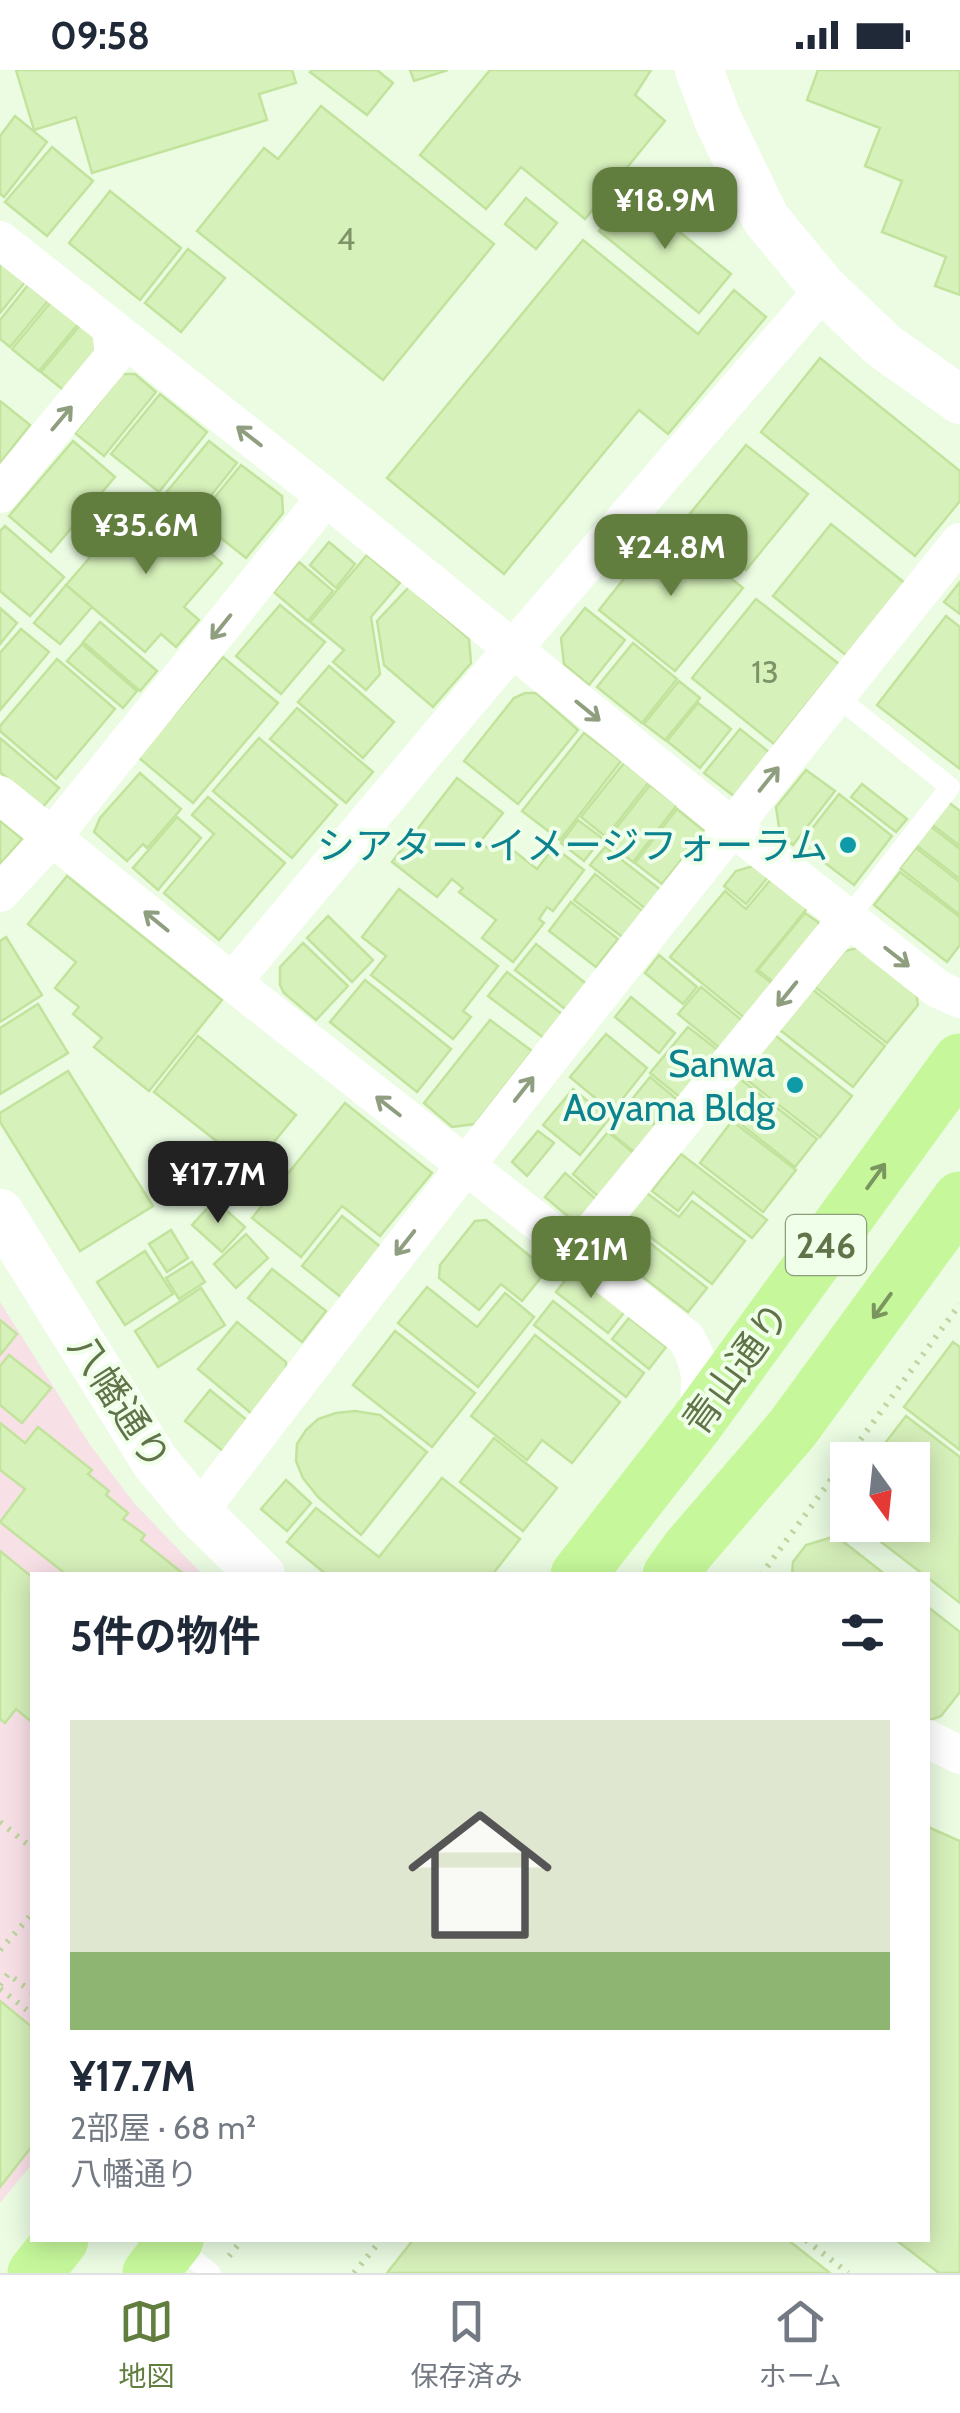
<!DOCTYPE html>
<html lang="ja">
<head>
<meta charset="utf-8">
<style>
  :root { --surface:#fff; --page:#f6f6f7; --text:#1f2937; --muted:#747a83; --line:#e0e1e3; --accent:#627e3f }
  body { margin:0; font-family:Cabin,"Noto Sans JP",sans-serif; background:var(--page); color:var(--text); height:100vh; display:flex; flex-direction:column; font-size:38px; white-space:nowrap }
  * { box-sizing:border-box; margin:0 }
  p { font-size:32px; color:var(--muted) }
  .icon { flex:none; width:55px; height:55px; fill:none; stroke:currentColor; stroke-width:2; stroke-linecap:round; stroke-linejoin:round }
  .map { position:relative; flex:1; overflow:hidden }
  .side { position:absolute; left:30px; top:1502px; width:900px; height:670px; display:flex; flex-direction:column; background:var(--surface); border-radius:0px; box-shadow:0 5px 25px #0003 }
  .side>* { flex:none }
  .needle { width:65px; rotate:165deg }
  .controls { position:absolute; left:830px; top:1372px; display:grid; gap:20px }
  .controls a { display:grid; place-items:center; width:100px; height:100px; border-radius:0px; background:var(--surface); box-shadow:0 5px 25px #0003; font-size:50px }
  .price { position:absolute; translate:-50% -85px; padding:0 22px; border-radius:20px; background:var(--accent); color:#fff; font-size:32px; line-height:65px; filter:drop-shadow(0 2px 5px #0008) }
  .price::after { content:''; position:absolute; left:50%; top:60px; width:30px; height:22px; margin-left:-15px; background:inherit; clip-path:polygon(0 0,100% 0,50% 100%) }
  .price.current { background:#222; color:#fff }
  ul { padding:0; list-style:none }
  li { display:grid; align-content:center; gap:20px; height:530px; padding:0 40px }
  li span { display:grid; place-items:center; height:310px; border-radius:0px; color:#555 }
  li>.icon { margin-inline-start:auto }
  span .icon { width:180px; height:180px; fill:#fffc; stroke-width:1 }
  li b { font-size:42px }
  h2 { display:flex; justify-content:space-between; align-items:center; height:120px; padding:0 40px; font-size:42px }
  .status { display:flex; justify-content:space-between; align-items:center; height:70px; padding:0 50px; background:var(--surface); direction:ltr }
  .status svg { height:28px; fill:currentColor }
  .tabs { display:flex; justify-content:space-around; align-items:center; height:140px; border-top:2px solid var(--line); background:var(--surface); font-size:28px; color:var(--muted) }
  .tabs a { display:grid; justify-items:center; gap:5px }
  .tabs .current { color:var(--accent) }
  .map>svg:first-child { display:block }
  .education { fill:#f8e0e7 }
  .building { fill:#d7f1bb; stroke:#c2e39c; stroke-width:2.5 }
  .lines { fill:none; stroke-linecap:round; stroke-linejoin:round }
  .path { stroke:#bbd69e; stroke-width:6; stroke-dasharray:2.5 8; stroke-linecap:butt }
  .service { stroke:#fff; stroke-width:20 }
  .minor { stroke:#fff; stroke-width:38 }
  .tertiary { stroke:#fff; stroke-width:48 }
  .trunk { stroke:#c6f89b; stroke-width:55 }
  .oneway { stroke:#909e80 }
  .oneway2 { stroke:#7a955e }
  .culture-dot { fill:#0f9aa8; stroke:#f0ffe9; stroke-width:4 }
  .labels { text-anchor:middle; dominant-baseline:central; stroke-width:8; stroke-linejoin:round; paint-order:stroke }
  .number-label { font-size:32px; fill:#7e9366 }
  .shield { fill:#f0ffe9; stroke:#8c9e79; stroke-width:2.5 }
  .shield-label { font-size:35px; font-weight:bold; fill:#617449 }
  .culture-label { font-size:38px; fill:#0d838f; stroke:#f0ffe9; text-anchor:end }
  .street-label { font-size:38px; fill:#617449; stroke:#f0ffe9 }
</style>
</head>
<body>
<div class="status"><b>09:58</b><svg viewBox="0 0 49 12"><path d="M0 12V9h3v3zM5 12V6h3v6zM10 12V3h3v9zM15 12V0h3v12zM26 1h20v11H26zM47 4h2v5h-2z"/></svg></div>
<div class="map">
<svg width="960" height="2203" viewBox="0 0 960 2203">
  <rect width="100%" height="100%" fill="#ebfce3"/>
  <path class="education" d="M0,1232L90,1375L134,1433L203,1505H32V2094L0,2133Z"/>
  <g class="building">
    <path d="M16,0H292L296,13L259,24L267,50L92,103L76,47L34,60Z"/>
    <path d="M312,0H377L393,13L367,45L310,2Z"/>
    <path d="M410,0H448L414,11Z"/>
    <path d="M490,0H651L635,25L665,51L585,149L521,97L486,139L420,85Z"/>
    <path d="M818,0H960V225L935,216L946,187L882,162L902,111L865,96L880,58L807,30Z"/>
    <path d="M321,36L494,174L383,310L197,161L264,78L278,89Z"/>
    <path d="M15,46L47,72L4,127L0,124V66Z"/>
    <path d="M52,77L93,111L47,166L5,132Z"/>
    <path d="M110,121L181,178L140,230L69,173Z"/>
    <path d="M631,122L731,204L699,243L599,161Z"/>
    <path d="M526,128L557,153L536,179L505,154Z"/>
    <path d="M583,170L698,264L734,220L766,247L668,364L639,340L504,504L387,408Z"/>
    <path d="M188,179L225,208L181,262L145,233Z"/>
    <path d="M0,192L25,212L0,243Z"/>
    <path d="M28,215L48,231L10,277L0,269V250Z"/>
    <path d="M51,232L78,254L39,301L12,279Z"/>
    <path d="M82,253L96,264L100,282L67,323L41,302Z"/>
    <path d="M820,288L960,401V431L915,486L761,362Z"/>
    <path d="M122,304H135L156,322L104,386L75,363Z"/>
    <path d="M160,324L207,362L159,422L111,384Z"/>
    <path d="M0,331L30,355L0,393Z"/>
    <path d="M73,371L115,407L51,482L9,446Z"/>
    <path d="M209,371L237,393L193,448L164,425Z"/>
    <path d="M746,375L808,424L746,500L684,451Z"/>
    <path d="M241,395L282,426L283,443L246,488L197,449Z"/>
    <path d="M144,425L222,493L184,537L199,550L176,577L161,564L145,582L66,515Z"/>
    <path d="M831,454L906,514L847,586L773,526Z"/>
    <path d="M5,456L64,507L30,546L0,521V461Z"/>
    <path d="M666,456L743,518L675,601L599,540Z"/>
    <path d="M329,472L355,494L336,518L310,495Z"/>
    <path d="M367,485L400,513L371,547L380,604L366,620L333,592L344,580L310,552Z"/>
    <path d="M299,492L333,521L308,551L274,522Z"/>
    <path d="M960,512V544L944,532Z"/>
    <path d="M66,515L92,537L60,574L34,553Z"/>
    <path d="M409,517L469,569L471,593L433,637L384,595L377,551Z"/>
    <path d="M756,529L839,594L774,674L692,608Z"/>
    <path d="M280,535L325,572L281,624L236,586Z"/>
    <path d="M0,538L17,553L0,574Z"/>
    <path d="M585,538L625,570L589,615L564,594L561,568Z"/>
    <path d="M946,546L960,557V699L877,635Z"/>
    <path d="M100,552L157,601L140,621L83,572Z"/>
    <path d="M21,559L49,582L0,640V583Z"/>
    <path d="M633,573L677,609L642,653L597,617Z"/>
    <path d="M82,574L137,621L123,638L67,591Z"/>
    <path d="M223,587L278,633L193,733L138,687Z"/>
    <path d="M57,589L115,639L56,709L0,661V656Z"/>
    <path d="M329,596L394,652L363,688L298,632Z"/>
    <path d="M679,611L700,628L665,670L644,654Z"/>
    <path d="M525,623H536L578,660L518,734L464,691L514,628Z"/>
    <path d="M698,633L731,659L700,698L667,671Z"/>
    <path d="M297,638L373,702L346,733L270,669Z"/>
    <path d="M740,659L770,683L735,727L704,703Z"/>
    <path d="M584,663L621,691L560,770L522,741Z"/>
    <path d="M0,668L59,718L42,738L0,702Z"/>
    <path d="M259,668L337,735L292,788L213,721Z"/>
    <path d="M624,693L649,712L606,767L581,747Z"/>
    <path d="M806,700L835,721L793,775L780,764L776,737Z"/>
    <path d="M140,703L181,739L147,778L143,774L127,791L94,762L100,748Z"/>
    <path d="M457,708L503,743L480,772L492,781L500,770L537,799L554,777L584,800L553,841L547,837L539,849L544,853L513,892L482,868L496,850L459,822L463,818L452,809L437,827L392,792Z"/>
    <path d="M862,714L907,749L896,762L851,727Z"/>
    <path d="M650,715L677,735L633,792L606,771Z"/>
    <path d="M839,724L892,766L854,815L800,774Z"/>
    <path d="M208,727L285,793L219,870L164,823L214,764L192,745Z"/>
    <path d="M947,731L960,741V776L930,753Z"/>
    <path d="M677,739L704,761L662,814L635,793Z"/>
    <path d="M177,747L201,768L158,820L133,798Z"/>
    <path d="M578,750L602,768L584,791L561,773Z"/>
    <path d="M0,751L22,769L0,794Z"/>
    <path d="M930,756L960,779V809L916,775Z"/>
    <path d="M605,777L662,821L647,840L590,795Z"/>
    <path d="M916,778L960,812V845L900,798Z"/>
    <path d="M753,796L768,807L746,834L724,816L736,801Z"/>
    <path d="M900,802L960,847V875L947,892L874,835Z"/>
    <path d="M595,804L645,843L625,869L574,830Z"/>
    <path d="M67,806L222,930L149,1021L94,977L102,968L73,944L79,937L55,918L76,892L28,854Z"/>
    <path d="M773,807L809,836L756,901L775,916L747,950L670,887L725,821L746,839Z"/>
    <path d="M399,819L498,896L463,941L471,947L453,969L371,905L386,886L362,867Z"/>
    <path d="M571,832L618,869L596,897L549,861Z"/>
    <path d="M805,843L818,852L820,860L776,914L758,900Z"/>
    <path d="M328,846L373,890L352,912L307,868Z"/>
    <path d="M6,867L42,925L0,952V871Z"/>
    <path d="M303,873L348,916L316,950L284,923L280,915V897Z"/>
    <path d="M536,874L589,916L569,942L515,900Z"/>
    <path d="M861,877L916,922L918,935L887,973L815,917L845,881Z"/>
    <path d="M659,885L697,917L683,934L645,903Z"/>
    <path d="M507,902L567,948L549,972L488,926Z"/>
    <path d="M365,910L451,979L417,1022L330,952Z"/>
    <path d="M701,917L744,952L721,979L678,944Z"/>
    <path d="M812,919L885,976L853,1017L780,960Z"/>
    <path d="M631,927L675,963L659,983L615,947Z"/>
    <path d="M38,934L68,983L0,1024V958Z"/>
    <path d="M490,950L532,981L475,1054L452,1057L424,1033Z"/>
    <path d="M688,957L719,981L681,1028L650,1003Z"/>
    <path d="M771,962L852,1026L820,1067L738,1003Z"/>
    <path d="M606,964L647,998L612,1042L570,1007Z"/>
    <path d="M198,966L296,1045L252,1099L154,1022Z"/>
    <path d="M68,1001L153,1136L80,1181L0,1052V1043Z"/>
    <path d="M735,1005L817,1069L795,1097L714,1033Z"/>
    <path d="M650,1007L679,1031L659,1056L629,1033Z"/>
    <path d="M573,1019L609,1049L580,1085L543,1055Z"/>
    <path d="M345,1033L432,1103L380,1166L342,1136L301,1187L252,1148Z"/>
    <path d="M628,1034L658,1058L637,1084L607,1060Z"/>
    <path d="M732,1051L796,1100L763,1142L700,1093Z"/>
    <path d="M538,1061L554,1073L527,1106L512,1092Z"/>
    <path d="M608,1062L636,1085L600,1128L573,1104Z"/>
    <path d="M681,1084L767,1150L752,1168L693,1122L678,1141L652,1121Z"/>
    <path d="M565,1103L597,1130L577,1154L545,1127Z"/>
    <path d="M644,1121L679,1147L692,1131L745,1171L712,1214L624,1147Z"/>
    <path d="M215,1130L245,1157L222,1182L192,1155Z"/>
    <path d="M342,1146L382,1178L342,1228L302,1196Z"/>
    <path d="M486,1150L547,1200L522,1231L501,1214L479,1240L439,1208L440,1195L475,1151Z"/>
    <path d="M623,1152L707,1218L688,1242L603,1176Z"/>
    <path d="M171,1160L188,1188L167,1202L149,1174Z"/>
    <path d="M246,1164L268,1188L236,1218L214,1194Z"/>
    <path d="M145,1181L173,1224L125,1255L97,1212Z"/>
    <path d="M192,1192L205,1212L179,1229L166,1208Z"/>
    <path d="M272,1199L326,1241L302,1272L248,1228Z"/>
    <path d="M574,1199L626,1240L608,1263L556,1222Z"/>
    <path d="M427,1217L477,1257L505,1223L534,1247L478,1317L398,1253Z"/>
    <path d="M201,1218L225,1255L158,1297L135,1261Z"/>
    <path d="M553,1231L644,1303L626,1327L534,1255Z"/>
    <path d="M629,1248L666,1277L649,1299L612,1269Z"/>
    <path d="M0,1250L17,1264L0,1285Z"/>
    <path d="M237,1252L286,1292V1302L252,1344L198,1299Z"/>
    <path d="M395,1261L475,1323L432,1377L353,1315Z"/>
    <path d="M535,1265L620,1332L572,1393L542,1370L527,1390L471,1346Z"/>
    <path d="M953,1272L960,1277V1380L904,1337Z"/>
    <path d="M9,1285L51,1318L22,1353L0,1335V1296Z"/>
    <path d="M210,1320L248,1351L223,1381L185,1351Z"/>
    <path d="M355,1341L380,1345L427,1382L361,1465L318,1427L303,1408L296,1391L297,1374L306,1360L318,1349L336,1343Z"/>
    <path d="M906,1346L960,1387V1533L928,1508V1505H924L859,1455H912V1390H872Z"/>
    <path d="M0,1353L25,1373L38,1357L92,1400L88,1404L109,1421L106,1425L128,1443L123,1449L145,1465L141,1470L185,1505H67L0,1452L25,1419L0,1400Z"/>
    <path d="M494,1368L557,1418L523,1461L460,1412Z"/>
    <path d="M442,1408L520,1469L492,1505H327L287,1472L316,1438L379,1487Z"/>
    <path d="M286,1410L311,1433L287,1461L261,1439Z"/>
    <path d="M836,1466L886,1505H792L793,1492L806,1475Z"/>
    <path d="M0,1481L32,1507V1652L16,1639L5,1653L0,1649Z"/>
    <path d="M928,1537L960,1562V1622L941,1646L928,1651Z"/>
    <path d="M928,1757L960,1771V2203H939L896,2170H928Z"/>
    <path d="M0,1931L32,1957V2076L0,2117Z"/>
    <path d="M413,2170H788L830,2203H387Z"/>
  </g>
  <g class="lines">
    <g class="path">
      <path d="M761,1505L960,1234"/>
      <path d="M0,1752L32,1778"/>
      <path d="M0,1880L32,1844"/>
      <path d="M0,1915L8,1904L32,1922"/>
      <path d="M0,1919L32,1944"/>
      <path d="M806,2170L848,2203"/>
      <path d="M229,2186L242,2170"/>
      <path d="M354,2203L381,2170"/>
    </g>
    <g class="service">
      <path d="M836,626L950,717L848,848"/>
      <path d="M175,2174L211,2203"/>
    </g>
    <g class="minor">
      <path d="M0,170L326,427L731,756L938,919L960,929"/>
      <path d="M0,424L114,286L111,259"/>
      <path d="M0,725L232,912L686,1268C705,1299 701,1317 696,1352"/>
      <path d="M0,823L52,767L326,427"/>
      <path d="M232,912L497,597L824,219"/>
      <path d="M561,1172L587,1168L848,848"/>
      <path d="M198,1443C447,1116 702,793 960,472"/>
      <path d="M928,1669L960,1685"/>
    </g>
    <g class="tertiary">
      <path d="M699,0L718,50L766,149L824,219L884,276L960,330"/>
      <path d="M0,1143L156,1393L198,1443L261,1505"/>
    </g>
    <g class="trunk">
      <path d="M578,1505L695,1355L960,991"/>
      <path d="M670,1505L688,1480L792,1359L960,1129"/>
      <path d="M35,2203L61,2170"/>
      <path d="M150,2203L176,2170"/>
    </g>
  </g>
  <defs><path id="oneway-shaft" d="M-6 0H5M1.5-3L5.5 0L1.5 3" fill="none" stroke-width="1.6" stroke-linecap="round" stroke-linejoin="round" transform="scale(2.5)"/></defs>
  <g class="oneway">
    <use href="#oneway-shaft" transform="translate(62 348) rotate(-50)"/>
    <use href="#oneway-shaft" transform="translate(249 366) rotate(-142)"/>
    <use href="#oneway-shaft" transform="translate(221 557) rotate(129)"/>
    <use href="#oneway-shaft" transform="translate(588 641) rotate(39)"/>
    <use href="#oneway-shaft" transform="translate(769 709) rotate(-51)"/>
    <use href="#oneway-shaft" transform="translate(156 851) rotate(-141)"/>
    <use href="#oneway-shaft" transform="translate(897 887) rotate(38)"/>
    <use href="#oneway-shaft" transform="translate(787 924) rotate(129)"/>
    <use href="#oneway-shaft" transform="translate(524 1019) rotate(-52)"/>
    <use href="#oneway-shaft" transform="translate(388 1036) rotate(-142)"/>
    <use href="#oneway-shaft" transform="translate(405 1173) rotate(128)"/>
  </g>
  <g class="oneway2">
    <use href="#oneway-shaft" transform="translate(876 1106) rotate(-54)"/>
    <use href="#oneway-shaft" transform="translate(882 1236) rotate(126)"/>
  </g>
  <g class="culture-dot">
    <circle cx="848" cy="775" r="10"/>
    <circle cx="795" cy="1015" r="10"/>
  </g>
  <g class="labels">
    <g class="number-label">
      <text x="346" y="168">4</text>
      <text x="765" y="601">13</text>
    </g>
    <rect class="shield" x="786" y="1145" width="80" height="60" rx="8"/>
    <g class="shield-label">
      <text x="826" y="1175">246</text>
    </g>
    <g class="culture-label">
      <text x="828" y="775">シアター･イメージフォーラム</text>
      <text x="775" y="993">Sanwa<tspan x="775" dy="44">Aoyama Bldg</tspan></text>
    </g>
    <g class="street-label">
      <text transform="translate(736 1298) rotate(-54)">青山通り</text>
      <text transform="translate(120 1332) rotate(57)">八幡通り</text>
    </g>
  </g>
</svg>
<div class="controls">
<a><svg class="needle" viewBox="-14 -14 28 28"><path d="M0-13l5 13h-10z" fill="#e53935"/><path d="M0 13l5-13h-10z" fill="#747a83"/></svg></a>
</div>
<b class="price" style="left:665px;top:182px">¥18.9M</b>
<b class="price" style="left:146px;top:507px">¥35.6M</b>
<b class="price" style="left:671px;top:529px">¥24.8M</b>
<b class="price current" style="left:218px;top:1156px">¥17.7M</b>
<b class="price" style="left:591px;top:1231px">¥21M</b>
<section class="side">
<h2>5件の物件<svg class="icon" aria-label="filters" viewBox="0 0 24 24"><path d="M4 7h16M4 17h16"/><circle cx="9" cy="7" r="2"/><circle cx="15" cy="17" r="2"/></svg></h2>
<ul>
<li><span style="background:linear-gradient(#dfe7d0 75%,#8fb573 0)"><svg class="icon" aria-label="home" viewBox="0 0 24 24"><path d="M3 11l9-7 9 7M6 9v11h12V9"/></svg></span><div><b>¥17.7M</b><p>2部屋 · 68 m²</p><p>八幡通り</p></div></li>
</ul>
</section>
</div>
<nav class="tabs">
<a class="current"><svg class="icon" aria-label="map" viewBox="0 0 24 24"><path d="M3 6l6-2 6 2 6-2v14l-6 2-6-2-6 2zM9 4v14M15 6v14"/></svg>地図</a>
<a><svg class="icon" aria-label="saved" viewBox="0 0 24 24"><path d="M7 4h10v16l-5-4-5 4z"/></svg>保存済み</a>
<a><svg class="icon" aria-label="home" viewBox="0 0 24 24"><path d="M3 11l9-7 9 7M6 9v11h12V9"/></svg>ホーム</a>
</nav>
</body>
</html>
